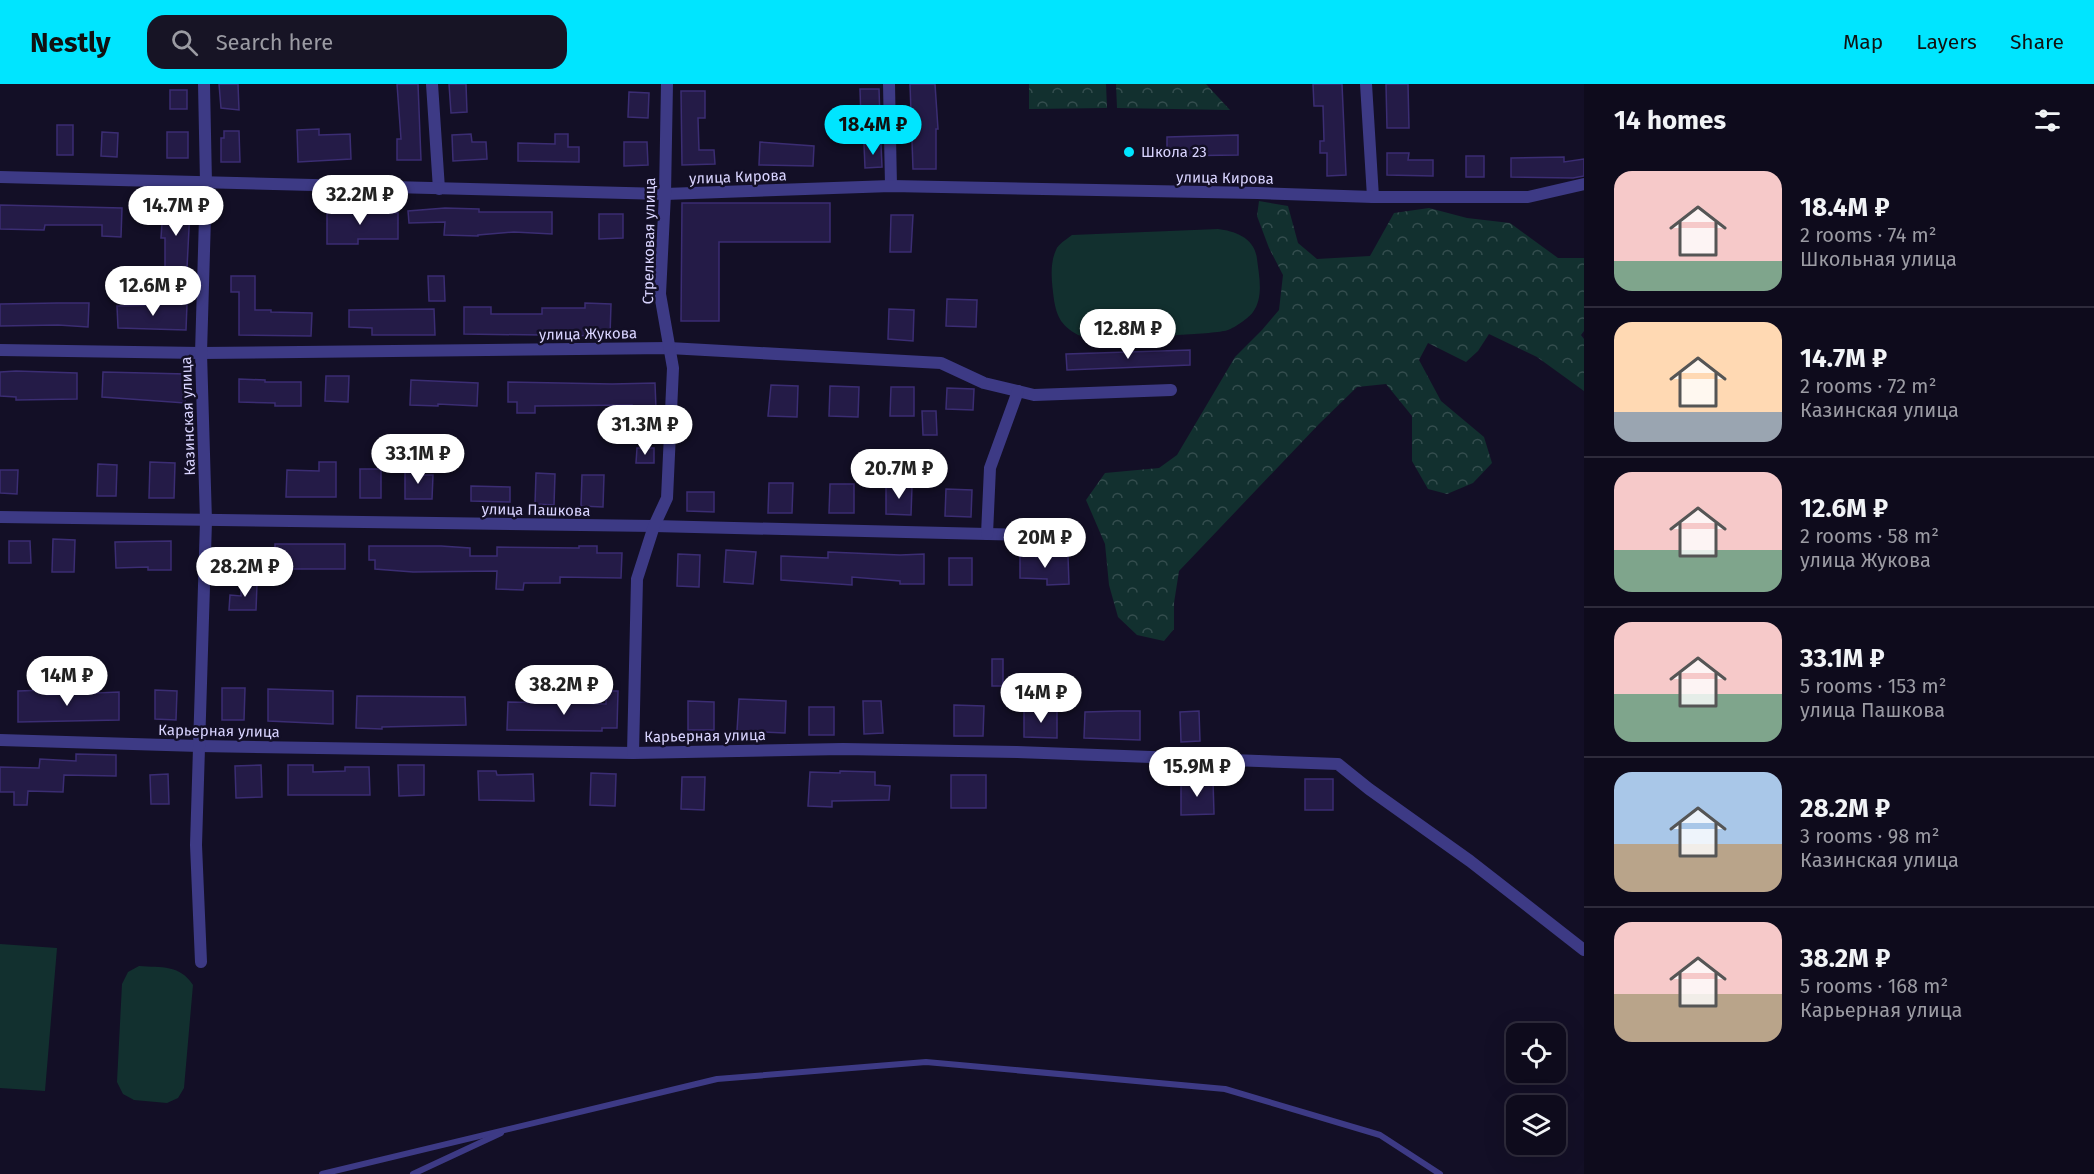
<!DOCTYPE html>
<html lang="en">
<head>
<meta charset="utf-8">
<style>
  :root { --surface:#0e0b1c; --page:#171425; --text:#f1f3f6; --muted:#9b9ba3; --line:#2e2b3b; --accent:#00e5ff }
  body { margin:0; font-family:"Fira Sans",sans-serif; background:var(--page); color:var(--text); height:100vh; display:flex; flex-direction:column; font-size:22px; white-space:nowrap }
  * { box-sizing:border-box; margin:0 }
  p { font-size:20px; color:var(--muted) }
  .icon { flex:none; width:33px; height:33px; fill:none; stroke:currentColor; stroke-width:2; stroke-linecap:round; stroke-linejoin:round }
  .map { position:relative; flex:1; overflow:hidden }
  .details { display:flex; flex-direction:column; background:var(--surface); width:510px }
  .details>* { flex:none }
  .tools { position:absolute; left:1506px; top:939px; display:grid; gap:12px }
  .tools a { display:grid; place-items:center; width:60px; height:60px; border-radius:12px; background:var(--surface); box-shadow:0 6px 24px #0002,0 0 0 2px var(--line); font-size:30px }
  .price { position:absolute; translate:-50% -51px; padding:0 14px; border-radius:21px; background:#fff; color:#222; font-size:20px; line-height:39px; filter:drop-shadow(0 2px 3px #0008) }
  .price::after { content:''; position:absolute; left:50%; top:36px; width:18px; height:14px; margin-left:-9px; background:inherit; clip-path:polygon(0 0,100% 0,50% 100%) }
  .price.active { background:var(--accent); color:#111 }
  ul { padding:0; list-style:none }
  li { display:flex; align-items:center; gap:18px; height:150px; padding:0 30px }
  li+li { border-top:2px solid var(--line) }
  li span { display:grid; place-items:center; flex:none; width:168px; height:120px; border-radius:18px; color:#555 }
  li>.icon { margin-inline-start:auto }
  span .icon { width:72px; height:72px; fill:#fffc; stroke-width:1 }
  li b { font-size:26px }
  h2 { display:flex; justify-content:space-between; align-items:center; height:72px; padding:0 30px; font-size:26px }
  header { display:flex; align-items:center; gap:36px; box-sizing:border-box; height:84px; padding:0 30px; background:var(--accent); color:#111 }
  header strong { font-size:28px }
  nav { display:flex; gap:33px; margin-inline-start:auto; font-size:21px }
  .search { width:420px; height:54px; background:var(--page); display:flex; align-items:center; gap:15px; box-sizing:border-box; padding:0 21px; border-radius:18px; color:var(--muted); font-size:22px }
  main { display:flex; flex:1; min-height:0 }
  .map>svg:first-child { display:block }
  .forest { fill:url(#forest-crowns) }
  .garden { fill:#12302f }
  .building { fill:#241b47; stroke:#3b2d73; stroke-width:1.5 }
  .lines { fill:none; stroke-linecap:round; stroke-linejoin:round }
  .lane { stroke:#3d3a85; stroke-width:6 }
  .street { stroke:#3d3a85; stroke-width:12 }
  .poi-dot { fill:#00e5ff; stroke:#130f26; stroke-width:2 }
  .labels { text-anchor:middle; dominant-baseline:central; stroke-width:5; stroke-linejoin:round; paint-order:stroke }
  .poi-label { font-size:15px; fill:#d9d4ff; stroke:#130f26; text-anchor:start }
  .street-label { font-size:15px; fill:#d9d4ff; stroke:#130f26 }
</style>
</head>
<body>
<header>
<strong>Nestly</strong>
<div class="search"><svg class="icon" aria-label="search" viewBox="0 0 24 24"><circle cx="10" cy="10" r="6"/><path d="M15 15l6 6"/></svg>Search here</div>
<nav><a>Map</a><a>Layers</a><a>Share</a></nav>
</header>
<main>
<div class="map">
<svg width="1584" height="1090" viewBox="0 0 1584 1090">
  <defs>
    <pattern id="forest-crowns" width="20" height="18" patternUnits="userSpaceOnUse" patternTransform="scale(1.5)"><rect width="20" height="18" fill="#12302f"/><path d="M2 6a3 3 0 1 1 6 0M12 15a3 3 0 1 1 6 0" fill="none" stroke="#344d4e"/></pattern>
  </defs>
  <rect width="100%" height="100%" fill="#130f26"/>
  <g class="forest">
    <path d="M1029,0H1106L1107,24L1029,25Z"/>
    <path d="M1116,0H1206L1230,26L1117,24Z"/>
    <path d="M1259,117L1288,122L1298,159L1317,175L1370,172L1394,129L1429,124L1467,134L1510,139L1558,174H1584V247L1581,251L1584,255V307L1537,273L1489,250L1478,267L1466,278L1428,259L1419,276L1441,317L1484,353L1492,379L1473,399L1447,410L1428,405L1412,377V332L1386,300L1357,303L1319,340L1179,487L1174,519V545L1164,557L1137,551L1118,533L1109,501L1105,460L1086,416L1105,389L1159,384L1177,371L1235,273L1262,246L1279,226L1283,191L1269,164L1257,132Z"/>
  </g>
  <g class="garden">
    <path d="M1218,145C1235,147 1255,154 1257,175C1259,191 1264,213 1253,228C1249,234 1234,244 1228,246C1216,251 1088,256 1078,251C1062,242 1057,234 1054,216C1052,200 1049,181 1056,166C1058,160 1067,155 1072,151Z"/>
    <path d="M0,860L57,864L45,1007L0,1004Z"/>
    <path d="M139,882C162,884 179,880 193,901L184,1004L178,1014L167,1019L134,1016L123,1010L117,998L122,900L128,888Z"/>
  </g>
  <g class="building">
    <path d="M219,0H238L239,26L221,24Z"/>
    <path d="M397,0H418L421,76H397V55H401Z"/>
    <path d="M449,0H466L467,28L451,29Z"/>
    <path d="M910,0H935L938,45H936V85H913Z"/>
    <path d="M1313,0H1342L1346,91L1327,92V69H1320V57H1324L1323,22H1314Z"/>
    <path d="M1386,0H1408L1409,44H1387Z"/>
    <path d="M860,5H879L880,35L861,36Z"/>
    <rect x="170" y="6" width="17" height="19"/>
    <path d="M681,7H705V34H698L699,66H714L715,80L682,81Z"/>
    <path d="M629,8L649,9L648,34L628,33Z"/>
    <rect x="57" y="41" width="16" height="30"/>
    <path d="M319,45V51L350,50L351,75L298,78L297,46Z"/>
    <path d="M224,47H239L240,78H221V54H224Z"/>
    <path d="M102,48L118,49L117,73L101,72Z"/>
    <rect x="167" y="48" width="21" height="26"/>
    <path d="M471,50L472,58H486L487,75L453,77L452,51Z"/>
    <path d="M555,50H568V63H579V78L518,77V59L555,60Z"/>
    <path d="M1238,51V71L1167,72V53Z"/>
    <path d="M624,58H647L648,81L624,82Z"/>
    <path d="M760,58L814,62L813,82L759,81Z"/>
    <path d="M864,60H881L882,83L865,84Z"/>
    <path d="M1387,69H1409L1408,76H1433V92L1387,91Z"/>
    <rect x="1466" y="72" width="18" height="21"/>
    <path d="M1564,73V78L1584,75V92L1573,94L1511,93V74Z"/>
    <path d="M682,119H830V158H719V237H681Z"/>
    <path d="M0,121L122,124L121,153L102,152V141H45L44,146L0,145Z"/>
    <path d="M163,124L190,125L187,184L165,183V154H161Z"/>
    <path d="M327,124H358V129H398V155H358V160H327Z"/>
    <path d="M445,124L479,125V128H552V150L514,148L478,151V152L444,151L445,138L409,139L408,127Z"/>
    <path d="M599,130H623V154L599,155Z"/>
    <path d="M891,131H913L911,168H890Z"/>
    <path d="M231,192H255V226H271V228L312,229L311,252L239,251V208H231Z"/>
    <path d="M428,192H444L445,217H429Z"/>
    <path d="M947,215L977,216L976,243L946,242Z"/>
    <path d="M58,219H89L88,243L58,241L0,242V220Z"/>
    <path d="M160,219L187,220L186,246L118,244L117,222L160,221Z"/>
    <path d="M585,219L611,220L610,252L464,250V223H491V230H542V224H585Z"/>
    <path d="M434,225L435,251H372V244L349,243V226Z"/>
    <path d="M889,225L914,226L913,257L888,255Z"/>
    <path d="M1190,266V281L1067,286L1066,270Z"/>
    <path d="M16,287L77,289V315L16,316V313L0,312V288Z"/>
    <path d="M103,288L186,290L185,319L102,313Z"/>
    <path d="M326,292H349L348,318L325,317Z"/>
    <path d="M239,295L265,296V298H301V322H275V319L239,318Z"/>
    <path d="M411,296L478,299L477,322L438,320V322L410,321Z"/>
    <path d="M508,298L612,300L655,299L656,325L632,326V321L535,322V329H517V318H508Z"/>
    <path d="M771,301L798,302L797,333L768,332Z"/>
    <path d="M830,302L859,303L858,333L829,332Z"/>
    <path d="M891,303H914V332H890Z"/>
    <path d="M947,304L974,305L973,326L946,325Z"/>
    <path d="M922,327H936L937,351H923Z"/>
    <path d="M637,364H654V379H636Z"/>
    <path d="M150,378L175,379L174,414H149Z"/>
    <path d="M319,378H336V413H286L287,386L319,387Z"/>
    <path d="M98,380L117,381L116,412H97Z"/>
    <path d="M405,384H420V391H433L432,415H405Z"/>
    <rect x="360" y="385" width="21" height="29"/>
    <path d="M0,386H18L17,410L0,409Z"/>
    <path d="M536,389L555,390L554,421L535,420Z"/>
    <path d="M582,391H604L603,423L581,422Z"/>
    <path d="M769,399H793L792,429H768Z"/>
    <path d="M830,400H854V429H829Z"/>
    <path d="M471,402L510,403V418L471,417Z"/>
    <path d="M886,402H912L911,431L886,430Z"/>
    <path d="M946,405L972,406L971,433L945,432Z"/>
    <path d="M687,408H714V428L687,427Z"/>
    <path d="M53,455L75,456L74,488H52Z"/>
    <path d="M9,457H30L31,479H9Z"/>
    <path d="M171,457V486H148V483L116,484L115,458Z"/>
    <rect x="275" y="460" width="70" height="25"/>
    <path d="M369,462H441L470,464V472H497V463L579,464V462H597V469H622L621,494L560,493V499H524L523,506L496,505L497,487L413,488L375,485V476H369Z"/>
    <path d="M726,466L756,468L753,500L724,498Z"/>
    <path d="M828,468L900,471L924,470V500H900V497L852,493V501L781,496V472L828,474Z"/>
    <path d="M678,470L700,471L699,503L677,502Z"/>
    <path d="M1020,471H1036V473L1068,472L1069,500L1047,501V495L1020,494Z"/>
    <rect x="949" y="474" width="23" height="27"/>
    <path d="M241,499L257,500L256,526H229L230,511L241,512Z"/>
    <rect x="992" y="575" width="11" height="27"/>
    <path d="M222,604H245L244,636H222Z"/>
    <path d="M268,605L333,607V640L268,637Z"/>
    <path d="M47,606V611L119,608V636L18,638V607Z"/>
    <path d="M155,606L177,607L176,636L155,635Z"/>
    <path d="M606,607H618L617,644H602V647L507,646L508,618L606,620Z"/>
    <path d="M357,612L465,613L466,641L382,643V645L356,644Z"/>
    <path d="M739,615L786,617L785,649L737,647Z"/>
    <path d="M688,617L714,618V646H688Z"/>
    <path d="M863,617H881L883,649L864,650Z"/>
    <path d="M954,621L984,622L983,652H954Z"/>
    <rect x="809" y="623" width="25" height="28"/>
    <path d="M1024,627H1057V654L1024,653Z"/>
    <path d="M1119,627H1140V656L1084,654L1085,628Z"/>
    <path d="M1199,627L1200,657L1181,658L1180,628Z"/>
    <path d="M76,670L116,671V692L64,691L63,708L28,707L27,721H14V708H0V683L39,684L40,675L76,677Z"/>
    <path d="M261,681L262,713L236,714L235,682Z"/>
    <path d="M288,681H313V688L345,687V683H369L370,711H288Z"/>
    <path d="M398,681H424V711L399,712Z"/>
    <path d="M478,687H496L497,691L533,690L534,717L479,716Z"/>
    <path d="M840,687L875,688V701L890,702L889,716L832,717V723L808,722L810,688L840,689Z"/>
    <path d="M591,689L616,690L615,722L590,721Z"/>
    <path d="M168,690L169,720H151L150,691Z"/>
    <rect x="951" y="691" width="35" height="33"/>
    <path d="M682,693H705L704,726L681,725Z"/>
    <rect x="1305" y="695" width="28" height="31"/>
    <path d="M1213,696L1214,730L1181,731V697Z"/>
  </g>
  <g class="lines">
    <g class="lane">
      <path d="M322,1090L717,995L926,978L1225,1005L1380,1051L1440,1090"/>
      <path d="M413,1090L501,1049"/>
    </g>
    <g class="street">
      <path d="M432,0L439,105"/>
      <path d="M889,0L891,102"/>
      <path d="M1366,0L1373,113"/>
      <path d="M0,93L665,110L891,102L1257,109L1373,113H1528L1584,100"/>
      <path d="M0,266L201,269L669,264L941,279L984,299L1034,311L1171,306"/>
      <path d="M0,433L654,442L1071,452"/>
      <path d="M987,450L990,384L1018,307"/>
      <path d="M0,656L199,662L633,669L843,665L1017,668L1338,680L1369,705L1470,777L1584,866"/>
      <path d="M633,669L637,495L654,442L667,414L673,284L660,210L665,110L667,0"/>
      <path d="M201,878L196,761L206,437L201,269L206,99L204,0"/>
    </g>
  </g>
  <circle class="poi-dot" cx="1129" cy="68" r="6"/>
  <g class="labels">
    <g class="poi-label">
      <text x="1141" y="68">Школа 23</text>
    </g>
    <g class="street-label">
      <text transform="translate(738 93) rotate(-2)">улица Кирова</text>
      <text transform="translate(1225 94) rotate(1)">улица Кирова</text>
      <text transform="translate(649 157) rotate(-89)">Стрелковая улица</text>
      <text transform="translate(588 250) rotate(-1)">улица Жукова</text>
      <text transform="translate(188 332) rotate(-92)">Казинская улица</text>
      <text transform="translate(536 426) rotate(1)">улица Пашкова</text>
      <text transform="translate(219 647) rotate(1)">Карьерная улица</text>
      <text transform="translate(705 652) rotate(-1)">Карьерная улица</text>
    </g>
  </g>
</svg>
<div class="tools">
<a><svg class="icon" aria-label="locate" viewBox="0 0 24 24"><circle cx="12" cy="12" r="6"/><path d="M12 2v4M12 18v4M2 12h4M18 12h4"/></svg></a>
<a><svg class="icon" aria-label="layers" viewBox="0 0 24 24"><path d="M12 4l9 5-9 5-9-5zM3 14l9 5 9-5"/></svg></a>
</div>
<b class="price active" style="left:873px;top:72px">18.4M ₽</b>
<b class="price" style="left:360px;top:142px">32.2M ₽</b>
<b class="price" style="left:176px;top:153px">14.7M ₽</b>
<b class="price" style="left:153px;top:233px">12.6M ₽</b>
<b class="price" style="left:1128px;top:276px">12.8M ₽</b>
<b class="price" style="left:645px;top:372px">31.3M ₽</b>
<b class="price" style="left:418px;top:401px">33.1M ₽</b>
<b class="price" style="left:899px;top:416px">20.7M ₽</b>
<b class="price" style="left:1045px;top:485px">20M ₽</b>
<b class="price" style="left:245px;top:514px">28.2M ₽</b>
<b class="price" style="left:67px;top:623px">14M ₽</b>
<b class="price" style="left:564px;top:632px">38.2M ₽</b>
<b class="price" style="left:1041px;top:640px">14M ₽</b>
<b class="price" style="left:1197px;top:714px">15.9M ₽</b>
</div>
<section class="details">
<h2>14 homes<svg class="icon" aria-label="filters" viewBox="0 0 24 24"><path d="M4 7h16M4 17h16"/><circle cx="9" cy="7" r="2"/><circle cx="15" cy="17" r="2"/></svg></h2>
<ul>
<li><span style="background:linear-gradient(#f6c9c9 75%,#7fa58c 0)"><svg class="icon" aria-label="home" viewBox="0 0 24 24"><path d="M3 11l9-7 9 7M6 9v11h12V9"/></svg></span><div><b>18.4M ₽</b><p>2 rooms · 74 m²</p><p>Школьная улица</p></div></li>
<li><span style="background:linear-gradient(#ffd9b3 75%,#9aa5b1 0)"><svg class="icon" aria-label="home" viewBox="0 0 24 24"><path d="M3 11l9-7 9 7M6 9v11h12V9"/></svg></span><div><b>14.7M ₽</b><p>2 rooms · 72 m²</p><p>Казинская улица</p></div></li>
<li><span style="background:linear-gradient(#f6c9c9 65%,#7fa58c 0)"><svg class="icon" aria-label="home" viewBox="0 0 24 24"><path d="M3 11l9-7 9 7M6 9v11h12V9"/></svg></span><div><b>12.6M ₽</b><p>2 rooms · 58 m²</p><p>улица Жукова</p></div></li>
<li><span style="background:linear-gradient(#f6c9c9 60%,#7fa58c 0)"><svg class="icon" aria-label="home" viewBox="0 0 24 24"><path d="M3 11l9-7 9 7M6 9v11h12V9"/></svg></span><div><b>33.1M ₽</b><p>5 rooms · 153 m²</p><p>улица Пашкова</p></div></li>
<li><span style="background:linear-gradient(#a9c7e8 60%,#b9a48a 0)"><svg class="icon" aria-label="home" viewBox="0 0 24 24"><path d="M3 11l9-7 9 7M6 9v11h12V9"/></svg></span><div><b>28.2M ₽</b><p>3 rooms · 98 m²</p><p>Казинская улица</p></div></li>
<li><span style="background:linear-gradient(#f6c9c9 60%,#b9a48a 0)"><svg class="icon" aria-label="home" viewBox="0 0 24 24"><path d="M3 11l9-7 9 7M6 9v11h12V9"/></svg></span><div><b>38.2M ₽</b><p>5 rooms · 168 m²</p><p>Карьерная улица</p></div></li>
</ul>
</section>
</main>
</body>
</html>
